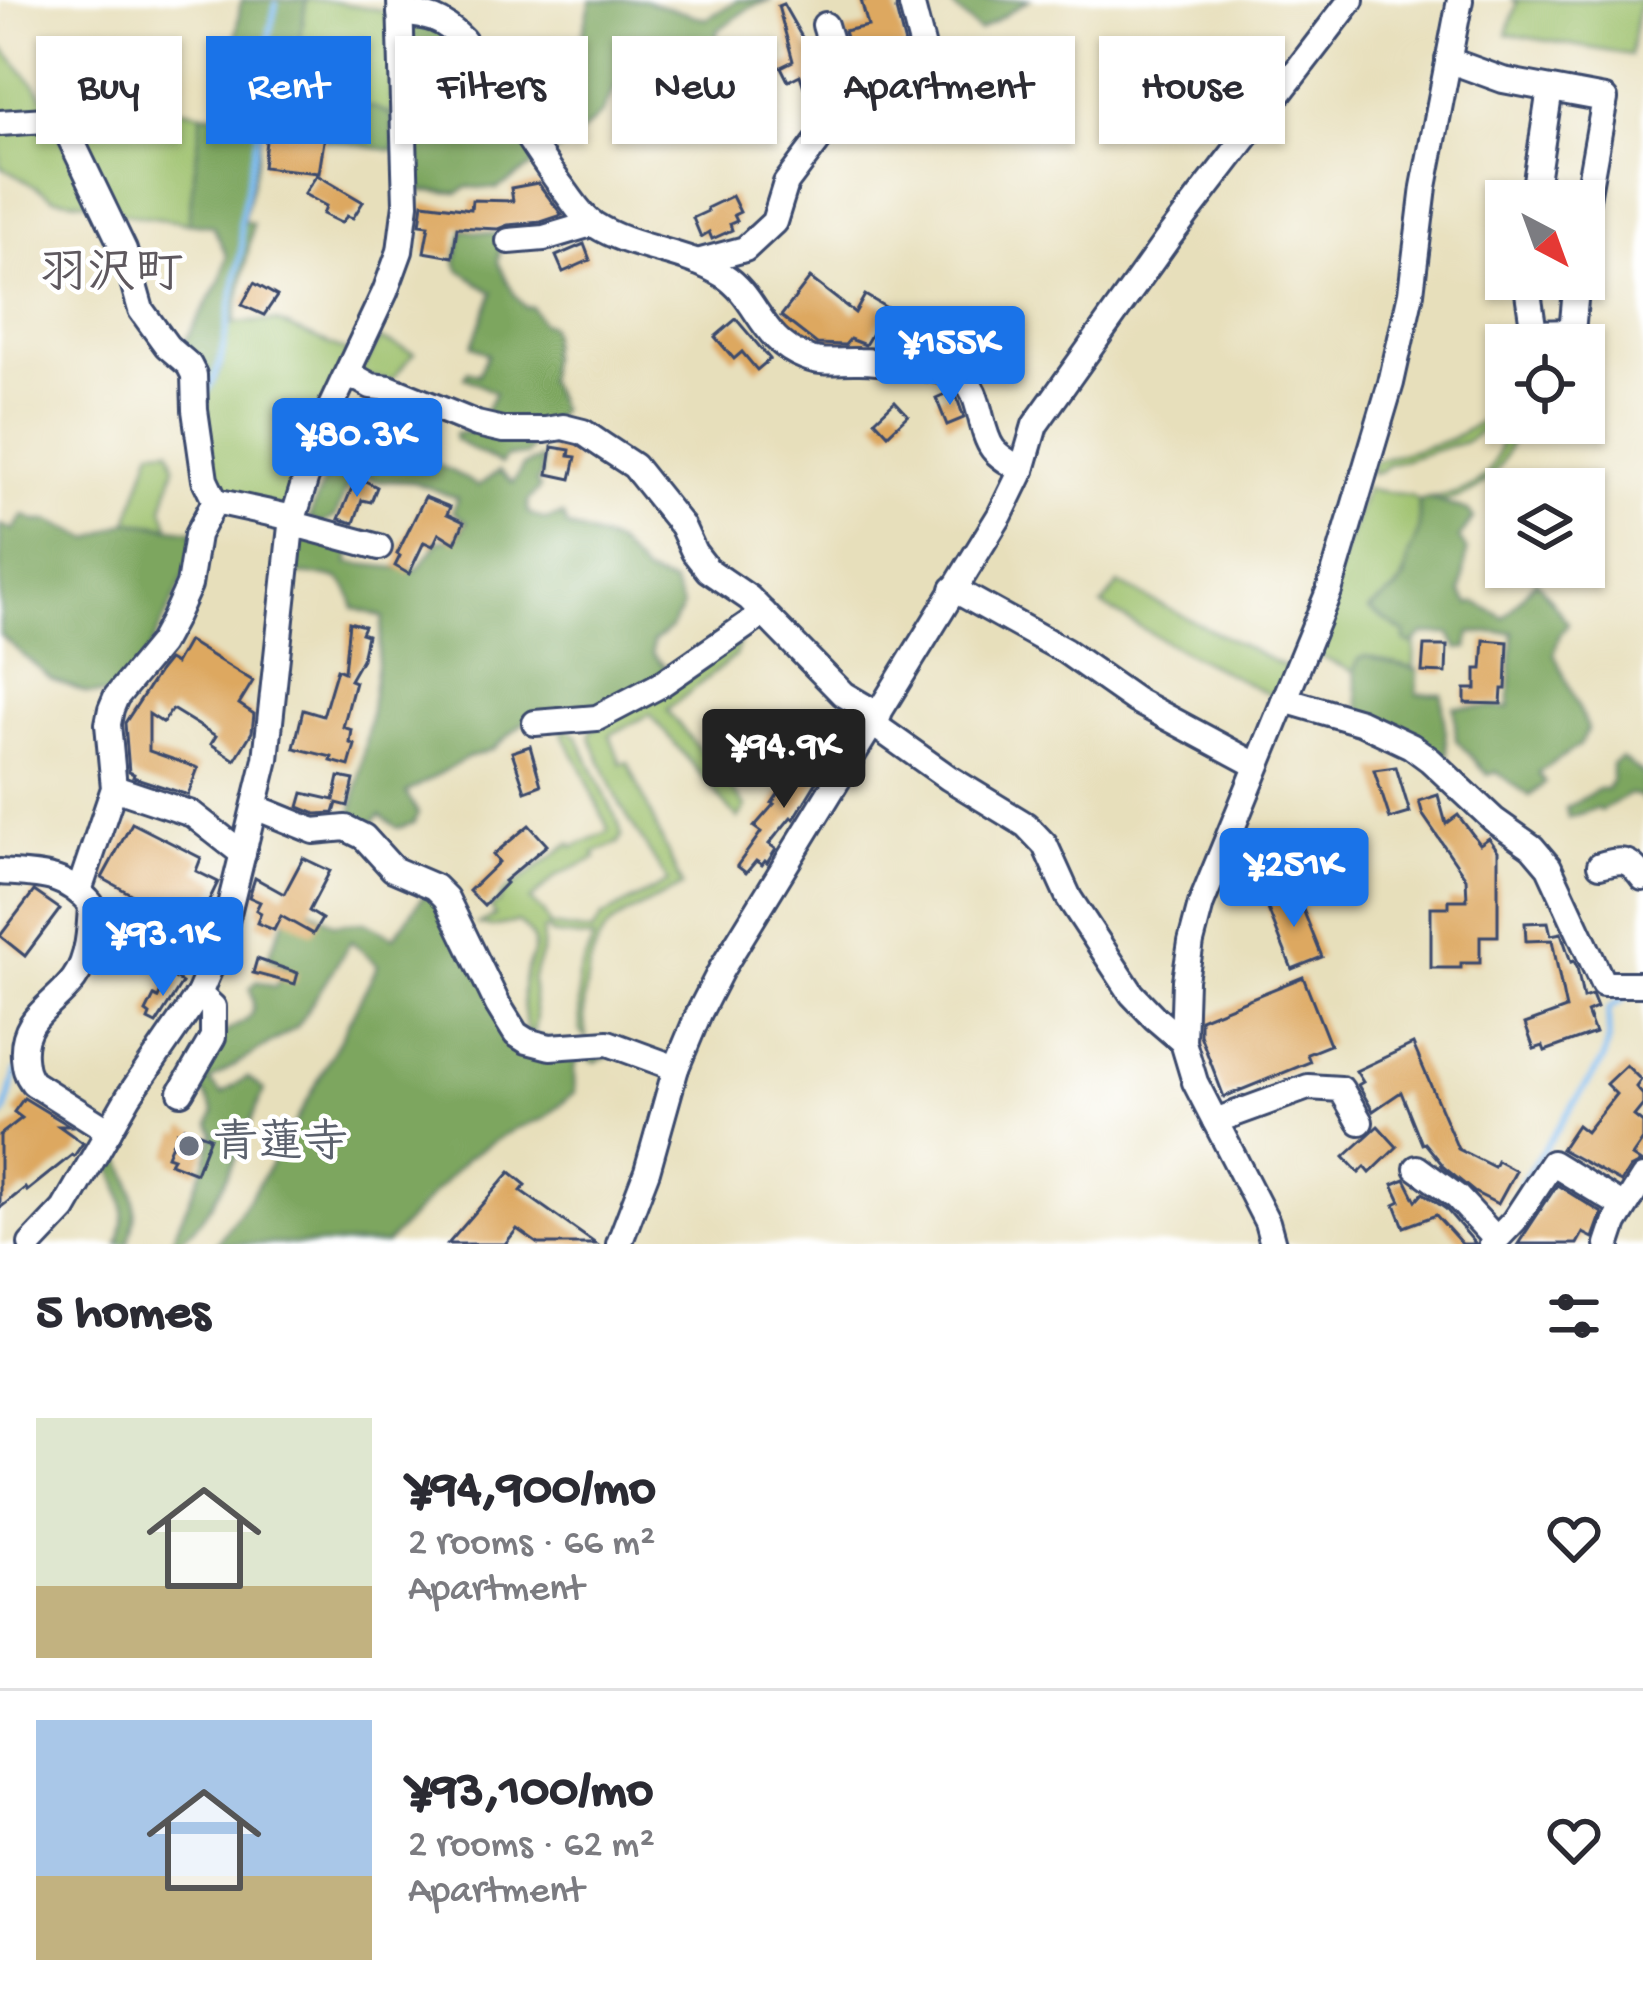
<!DOCTYPE html>
<html lang="en">
<head>
<meta charset="utf-8">
<style>
  :root { --surface:#fff; --page:#f2f2f3; --text:#2b2b33; --muted:#7c7c81; --line:#e1e1e2; --accent:#1a73e8 }
  body { margin:0; font-family:"Gochi Hand","Klee One",sans-serif; background:var(--page); color:var(--text); height:100vh; display:flex; flex-direction:column; font-size:45px; white-space:nowrap }
  * { box-sizing:border-box; margin:0 }
  p { font-size:39px; color:var(--muted) }
  .icon { flex:none; width:66px; height:66px; fill:none; stroke:currentColor; stroke-width:2; stroke-linecap:round; stroke-linejoin:round }
  .map { position:relative; height:1244px; overflow:hidden }
  .drawer { display:flex; flex-direction:column; background:var(--surface); flex:1 }
  .drawer>* { flex:none }
  .top-card { position:absolute; left:36px; top:36px; width:1572px; height:108px; display:flex; gap:24px }
  .needle { width:78px; rotate:139deg }
  .controls { position:absolute; left:1485px; top:180px; display:grid; gap:24px }
  .controls a { display:grid; place-items:center; width:120px; height:120px; border-radius:0px; background:var(--surface); box-shadow:0 3px 9px #0004; font-size:60px }
  .price { position:absolute; translate:-50% -102px; padding:0 27px; border-radius:12px; background:var(--accent); color:#fff; font-size:39px; line-height:78px; filter:drop-shadow(0 3px 6px #0008) }
  .price::after { content:''; position:absolute; left:50%; top:72px; width:36px; height:27px; margin-left:-18px; background:inherit; clip-path:polygon(0 0,100% 0,50% 100%) }
  .price.selected { background:#222; color:#fff }
  ul { padding:0; list-style:none }
  li { display:flex; align-items:center; gap:36px; height:300px; padding:0 36px }
  li+li { border-top:3px solid var(--line) }
  li span { display:grid; place-items:center; flex:none; width:336px; height:240px; border-radius:0px; color:#555 }
  li>.icon { margin-inline-start:auto }
  span .icon { width:144px; height:144px; fill:#fffc; stroke-width:1 }
  li b { font-size:51px }
  h2 { display:flex; justify-content:space-between; align-items:center; height:144px; padding:0 36px; font-size:51px }
  .tag { padding:0 42px; border-radius:0px; background:var(--surface); box-shadow:0 3px 9px #0004; font-size:42px; line-height:108px }
  .tag.selected { background:var(--accent); color:#fff }
  .map>svg:first-child { display:block }
  .green { fill:#9cc06b; stroke:#5c7864; stroke-width:3 }
  .forest { fill:#7da65f; stroke:#4c6a5e; stroke-width:3 }
  .lines { fill:none; stroke-linecap:round; stroke-linejoin:round }
  .stream { stroke:#7cbaef; stroke-width:6 }
  .building { fill:#dda860 }
  .minor-casing { stroke:#3a496c; stroke-width:30 }
  .minor { stroke:#fff; stroke-width:24 }
  .worship-dot { fill:#6b7280; stroke:#fff; stroke-width:4.5 }
  .labels { text-anchor:middle; dominant-baseline:central; stroke-width:9; stroke-linejoin:round; paint-order:stroke }
  .worship-label { font-size:45px; font-weight:bold; fill:#5b616d; stroke:#fff; text-anchor:start }
  .neighbourhood-label { font-size:48px; font-weight:bold; fill:#5f595f; stroke:#fff }
</style>
</head>
<body>
<div class="map">
<svg width="1643" height="1244" viewBox="0 0 1643 1244">
  <rect width="100%" height="100%" fill="#fff"/>
  <filter id="ink" filterUnits="userSpaceOnUse"><feTurbulence type="fractalNoise" baseFrequency=".00833" numOctaves="2"/><feDisplacementMap in="SourceGraphic" scale="24" xChannelSelector="R" yChannelSelector="G"/><feConvolveMatrix kernelMatrix="1 2 1 2 8 2 1 2 1" color-interpolation-filters="sRGB"/></filter>
  <filter id="wash" filterUnits="userSpaceOnUse"><feTurbulence type="fractalNoise" baseFrequency=".004" numOctaves="4" result="noise"/><feDisplacementMap in="SourceGraphic" scale="48" xChannelSelector="R" yChannelSelector="G"/><feGaussianBlur stdDeviation="2.7" result="paint"/><feColorMatrix in="noise" values="0 0 0 0 0 0 0 0 0 0 0 0 0 0 0 0 0 1.4 0 .05"/><feComposite in="paint" operator="in"/></filter>
  <g filter="url(#wash)">
    <rect width="100%" height="100%" fill="#e7dfbb"/>
    <g class="green">
      <path d="M306,0H324L392,12L393,116L375,108L293,95Z"/>
      <path d="M1513,0H1643V7H1638L1631,55L1507,34L1517,3Z"/>
      <path d="M0,45L39,90L53,113L0,116Z"/>
      <path d="M46,85L202,113L188,223L111,212Z"/>
      <path d="M43,126L58,133L95,203L54,198L0,166V129Z"/>
      <path d="M275,321L348,352L287,509L217,496L206,415L208,394L221,367L229,323Z"/>
      <path d="M380,339L414,353L392,380L359,375Z"/>
      <path d="M1503,412L1506,413V423H1517C1508,454 1498,480 1467,494C1453,500 1442,503 1428,498C1476,493 1499,476 1502,426L1482,431L1466,441L1386,466L1381,472L1371,474L1373,462L1449,440L1487,418Z"/>
      <path d="M170,448L175,466L163,508L169,526L128,522L152,449Z"/>
      <path d="M1366,489L1410,495L1419,501C1417,511 1421,521 1419,530C1417,537 1402,582 1399,586C1391,595 1378,601 1369,610L1406,633L1413,644L1415,642L1414,669L1365,656L1354,672L1310,652Z"/>
      <path d="M1119,584L1291,670L1278,699L1166,642L1102,605Z"/>
      <path d="M742,634L735,656L667,710L746,807L738,819L650,714L610,735L621,764L628,762L682,886C660,898 635,908 615,922C586,942 581,1006 586,1038L580,1032L578,977L593,939L551,934L548,929L543,930L542,953L532,980L536,1018L534,1030L528,1036C525,1022 522,1001 523,986C525,957 550,946 518,922L491,927L478,924L495,916L491,907L499,903L502,894L570,843L573,847L609,831L582,769L563,735L562,726L577,736L619,824L622,836L618,843L594,853L596,858L556,876L530,901L543,912L550,926L592,932L602,917L668,882L621,806L590,737L591,730Z"/>
    </g>
    <g class="forest">
      <path d="M241,0H306L294,89L268,87L255,171L243,221L253,224L234,324H229L221,367L208,394L197,364L180,350L221,280L227,256L213,226L188,223L202,113L224,116Z"/>
      <path d="M591,0H643L706,19L738,0H772L750,7L717,31C717,40 718,52 712,60C698,78 639,82 617,84L602,113L574,140L497,189L468,187L458,193L413,190L411,12L477,45L582,37Z"/>
      <path d="M946,0H1029L979,31Z"/>
      <path d="M332,101L375,108L393,116L395,151L326,140Z"/>
      <path d="M463,230L503,235L498,262L515,296L525,307H532L541,323L549,325L551,335L547,379L560,411L548,426L528,438L531,448L526,455L506,457L501,464L455,440V434L478,430L491,420L490,415L485,411L495,393L464,377L468,371L478,375L488,354L472,345L493,292C483,289 474,277 459,270L456,261Z"/>
      <path d="M373,430L386,435L391,448L450,470L478,486L499,471L513,483L523,466L542,458L541,477L536,482L540,488L528,501V513L545,520L563,515L567,526L617,544L645,574L673,584L683,607L670,629L653,642L652,653L668,670L602,710L535,713L493,749L467,758L406,793L418,813L414,823L398,828L380,815L367,828L351,820L370,717L383,617L354,608C347,569 326,577 295,574L299,540L319,532L353,542L348,563L417,570L439,541L457,538L467,522L453,512L457,498L414,482L375,480L354,471L335,517L321,524L309,518L330,466L362,431Z"/>
      <path d="M1428,498L1468,511L1474,518L1459,538L1467,551L1461,593L1469,604L1476,602L1504,618L1536,580L1568,623L1560,634L1554,653L1588,729L1580,745L1538,773L1545,783L1530,796L1496,772L1488,775L1456,740L1454,707L1509,708L1513,632L1470,633L1468,648L1458,649L1450,634H1423L1413,644L1405,642V633L1369,610L1396,590L1405,578L1408,557L1419,530V501Z"/>
      <path d="M24,515L35,521H50L90,539L128,522L193,531V559L127,698L87,693L51,679L0,635V525L13,530Z"/>
      <path d="M1365,656L1418,670L1417,694H1442L1447,755L1442,760L1361,716L1354,670L1358,659Z"/>
      <path d="M1621,758L1643,774V802L1640,796L1630,794L1600,811L1596,808L1568,818L1566,808L1599,789H1607L1612,780V764Z"/>
      <path d="M436,878L519,1031L607,1057L595,1062L580,1056L574,1068L575,1092L544,1119L516,1128L467,1158L386,1244H216C282,1159 328,1061 378,965L351,941L297,1027L209,1081L222,1094L247,1077L264,1090C248,1128 211,1233 170,1244L206,1161L214,1133L210,1125L214,1113L205,1094L187,1087C197,1072 206,1051 219,1038C238,1018 262,1027 250,989L257,981L275,987L286,968L268,957L294,898L334,924L365,922L394,937Z"/>
      <path d="M120,1155C135,1188 140,1210 128,1244H118C129,1210 122,1195 110,1163Z"/>
    </g>
    <g class="lines">
      <g class="stream">
        <path d="M204,399L220,364L242,246L240,222L267,86L268,41L276,4"/>
        <path d="M0,1117L5,1113L16,1071"/>
        <path d="M1521,1183L1603,1060L1609,1036L1608,1010L1628,995"/>
      </g>
    </g>
    <g id="blocks">
      <g class="building">
        <path d="M861,0H897L896,10L909,60L889,66L886,57L854,65L844,31L868,26Z"/>
        <path d="M783,4L811,53L816,51L826,86L810,94L805,90L800,75L788,81L781,67L793,61L778,6Z"/>
        <path d="M272,89L286,92L287,103L329,109L319,173L263,167Z"/>
        <path d="M317,175L363,202L353,218L347,216L341,223L323,214L326,206L304,194Z"/>
        <path d="M538,183L562,215L541,222L508,225L498,229L457,227L453,257L424,252L429,225L420,224L423,203L471,209L472,200L513,201L511,188Z"/>
        <path d="M732,196L740,212L734,215L737,221L730,224L732,230L712,239L709,232L701,237L693,218L708,211L707,208Z"/>
        <path d="M584,244L590,260L563,272L556,256Z"/>
        <path d="M810,278L855,313L865,295L887,308L865,345L850,339L845,345L817,344L781,316Z"/>
        <path d="M254,283L277,296L264,315L242,305Z"/>
        <path d="M736,319L770,359L757,370L742,352L734,359L715,337Z"/>
        <path d="M929,329L950,332L947,355L926,352Z"/>
        <path d="M952,391L957,398L964,418L947,425L936,398Z"/>
        <path d="M895,401L908,415L888,434L875,420Z"/>
        <path d="M394,408L418,418L416,425L411,424L405,449L376,444L385,412L392,414Z"/>
        <path d="M552,447L570,450L569,456L576,457L571,479L548,474Z"/>
        <path d="M363,480L377,487L371,502L362,500L354,523L339,519L354,483L361,486Z"/>
        <path d="M425,497L450,507L447,514L464,522L455,543L439,533L433,546L424,542L409,574L395,566L400,556L397,554Z"/>
        <path d="M349,622L364,626L361,633L367,635L362,659L350,680L355,682L343,727L352,730L350,743L355,745L349,766L331,761L332,757L294,748L303,710L323,716L337,669L344,672Z"/>
        <path d="M1484,640L1508,642L1506,689H1502L1501,704L1465,703V689H1476V669H1482Z"/>
        <path d="M188,641L253,681L239,704L254,714L252,732L235,760L211,744L216,736L172,709L163,723L149,714V751L198,768L188,795L133,777L134,774L129,772L125,723L160,670L168,660L175,664Z"/>
        <path d="M1424,646H1447L1446,673L1422,672Z"/>
        <path d="M530,746L541,785L525,791L512,752Z"/>
        <path d="M820,747L833,755L794,819L791,817L769,844L776,849L767,863L765,861L762,865L756,861L746,873L737,866L761,832L754,827L774,804L772,803L783,787L788,791L800,776Z"/>
        <path d="M1396,767L1410,813L1390,819L1374,770Z"/>
        <path d="M339,777L354,780L348,806L337,803L334,813L316,814L299,807L303,793L334,800Z"/>
        <path d="M1438,795L1446,824L1458,815L1480,844L1489,838L1498,851V936H1480V963H1461V968H1431V907H1449V900H1467L1466,878L1423,815L1419,801Z"/>
        <path d="M132,823L201,858L196,871L218,882L201,917L178,903L172,917L102,878Z"/>
        <path d="M529,825L547,845L504,881L506,883L484,906L469,891L499,862L493,855Z"/>
        <path d="M303,858L330,871L309,911L322,919L313,934L281,916L274,930L257,923L261,913L256,910L260,902L249,897L255,878L284,894Z"/>
        <path d="M34,891L60,909L25,956L0,936Z"/>
        <path d="M1296,892L1322,957L1292,969L1266,904Z"/>
        <path d="M1548,922L1551,935L1561,933L1571,962L1574,961L1577,967L1583,998L1592,995L1597,1008L1587,1012L1595,1033L1545,1051L1543,1046L1534,1049L1525,1024L1566,1009L1564,1000L1552,940L1526,941L1525,923Z"/>
        <path d="M257,959L298,973L295,984L253,973Z"/>
        <path d="M169,974L182,983L156,1024L148,1020L150,1015L146,1012L154,996L158,998Z"/>
        <path d="M1303,977L1330,1045L1307,1054L1310,1062L1224,1097L1200,1035V1019Z"/>
        <path d="M1413,1044L1458,1149L1494,1167L1497,1161L1516,1171L1498,1204L1474,1192L1441,1165L1442,1164L1425,1143L1422,1144L1401,1092L1373,1111L1358,1085L1363,1082L1356,1071Z"/>
        <path d="M1626,1065L1641,1080L1636,1087L1643,1095V1105L1634,1116L1643,1123V1140L1632,1156L1641,1162L1630,1168L1621,1182L1561,1149L1577,1125L1586,1132L1616,1094L1606,1084Z"/>
        <path d="M24,1098L70,1126H59L83,1143L74,1156L72,1155L27,1191L25,1188L0,1208V1135L22,1118L14,1112Z"/>
        <path d="M1378,1126L1397,1147L1370,1173L1365,1167L1359,1173L1344,1157Z"/>
        <path d="M184,1127L210,1137L196,1173L170,1163L173,1158L167,1156L177,1132L182,1134Z"/>
        <path d="M510,1172L526,1185L521,1191L596,1244H538L517,1229L505,1244H448Z"/>
        <path d="M1405,1179L1416,1201L1423,1193L1446,1209L1476,1244H1462L1436,1215L1404,1227L1395,1204L1401,1201L1393,1184Z"/>
        <path d="M1557,1185L1602,1213L1593,1238L1583,1233L1577,1244H1518Z"/>
      </g>
    </g>
  </g>
  <g filter="url(#ink)">
    <use href="#blocks" fill-opacity="0" stroke="#3a496c" stroke-width="3"/>
    <g class="lines">
      <defs>
        <g id="minor">
          <path d="M400,13C430,16 441,18 462,39C499,89 528,142 565,191C574,203 582,217 595,225C634,250 684,250 723,275C758,297 760,340 805,357C824,365 840,360 859,361C878,361 944,369 959,376C982,388 978,429 993,449C1000,458 1012,464 1022,470"/>
          <path d="M825,25L847,97"/>
          <path d="M1448,60L1503,80L1605,99L1584,215"/>
          <path d="M0,123L61,119L124,250L141,310L167,346L189,365L194,375L195,410L205,480L215,501L293,518"/>
          <path d="M1533,201L1550,89"/>
          <path d="M509,241L544,238L591,224"/>
          <path d="M697,262L745,249L774,222L786,183L826,130L822,105L929,71L912,6"/>
          <path d="M1526,279L1534,333L1572,332"/>
          <path d="M1571,343L1577,279"/>
          <path d="M348,373L371,386L389,388L477,424L503,430H545L563,427L583,432L602,445L634,466L682,526L694,552L708,570L749,598L843,694L879,715"/>
          <path d="M291,526L305,527L379,547"/>
          <path d="M953,589L1065,651L1135,700L1256,765"/>
          <path d="M1284,700L1360,722L1411,746L1430,760L1494,820L1532,847L1549,867L1603,984H1643"/>
          <path d="M535,723L597,718L660,685L764,613"/>
          <path d="M873,724L949,778L1026,825L1045,845L1069,898L1132,994L1155,1018L1183,1042"/>
          <path d="M114,788L192,814L243,854"/>
          <path d="M255,807L314,831L346,828L364,837L393,869L435,887L446,898L498,1005L516,1034L527,1041L550,1047L608,1043L676,1068"/>
          <path d="M1600,865C1623,859 1628,858 1643,878"/>
          <path d="M0,872C39,875 64,873 91,904C90,928 89,958 74,979C54,1006 21,1017 24,1057C25,1068 26,1074 33,1083L109,1131"/>
          <path d="M79,891L114,788L108,724L111,709L116,697L160,644L173,620L189,585L197,535L215,501"/>
          <path d="M181,1092L213,1037V1007L199,994"/>
          <path d="M1215,1121L1308,1087L1341,1089L1360,1122"/>
          <path d="M1417,1168L1457,1197L1496,1239"/>
          <path d="M31,1244L64,1209L129,1096L199,994L221,942L266,759L291,526L321,428L385,292L400,251L406,204L400,0"/>
          <path d="M619,1244L647,1171L676,1068L699,1013L721,970L1000,515L1022,470L1035,425L1169,237L1351,0"/>
          <path d="M1273,1244L1267,1222L1195,1082L1183,1042L1185,980L1191,942L1201,904L1329,591L1391,383L1411,293L1424,187L1460,0"/>
          <path d="M1492,1244L1514,1221L1552,1163L1624,1207"/>
          <path d="M1608,1244L1615,1223L1643,1178"/>
        </g>
      </defs>
      <use href="#minor" class="minor-casing"/>
      <use href="#minor" class="minor"/>
    </g>
  </g>
  <circle class="worship-dot" cx="189" cy="1146" r="12"/>
  <g class="labels">
    <g class="worship-label">
      <text x="213" y="1146">青蓮寺</text>
    </g>
    <g class="neighbourhood-label">
      <text x="111" y="277">羽沢町</text>
    </g>
  </g>
</svg>
<div class="controls">
<a><svg class="needle" viewBox="-14 -14 28 28"><path d="M0-13l5 13h-10z" fill="#e53935"/><path d="M0 13l5-13h-10z" fill="#7c7c81"/></svg></a>
<a><svg class="icon" aria-label="locate" viewBox="0 0 24 24"><circle cx="12" cy="12" r="6"/><path d="M12 2v4M12 18v4M2 12h4M18 12h4"/></svg></a>
<a><svg class="icon" aria-label="layers" viewBox="0 0 24 24"><path d="M12 4l9 5-9 5-9-5zM3 14l9 5 9-5"/></svg></a>
</div>
<b class="price" style="left:950px;top:408px">¥155K</b>
<b class="price" style="left:357px;top:500px">¥80.3K</b>
<b class="price selected" style="left:784px;top:811px">¥94.9K</b>
<b class="price" style="left:1294px;top:930px">¥251K</b>
<b class="price" style="left:163px;top:999px">¥93.1K</b>
<div class="top-card">
<a class="tag">Buy</a>
<a class="tag selected">Rent</a>
<a class="tag">Filters</a>
<a class="tag">New</a>
<a class="tag">Apartment</a>
<a class="tag">House</a>
</div>
</div>
<section class="drawer">
<h2>5 homes<svg class="icon" aria-label="filters" viewBox="0 0 24 24"><path d="M4 7h16M4 17h16"/><circle cx="9" cy="7" r="2"/><circle cx="15" cy="17" r="2"/></svg></h2>
<ul>
<li><span style="background:linear-gradient(#dfe7d0 70%,#c2b280 0)"><svg class="icon" aria-label="home" viewBox="0 0 24 24"><path d="M3 11l9-7 9 7M6 9v11h12V9"/></svg></span><div><b>¥94,900/mo</b><p>2 rooms · 66 m²</p><p>Apartment</p></div><svg class="icon" aria-label="heart" viewBox="0 0 24 24"><path d="M12 20l-8-8c-3-5 5-10 8-4 3-6 11-1 8 4z"/></svg></li>
<li><span style="background:linear-gradient(#a9c7e8 65%,#c2b280 0)"><svg class="icon" aria-label="home" viewBox="0 0 24 24"><path d="M3 11l9-7 9 7M6 9v11h12V9"/></svg></span><div><b>¥93,100/mo</b><p>2 rooms · 62 m²</p><p>Apartment</p></div><svg class="icon" aria-label="heart" viewBox="0 0 24 24"><path d="M12 20l-8-8c-3-5 5-10 8-4 3-6 11-1 8 4z"/></svg></li>
</ul>
</section>
</body>
</html>
